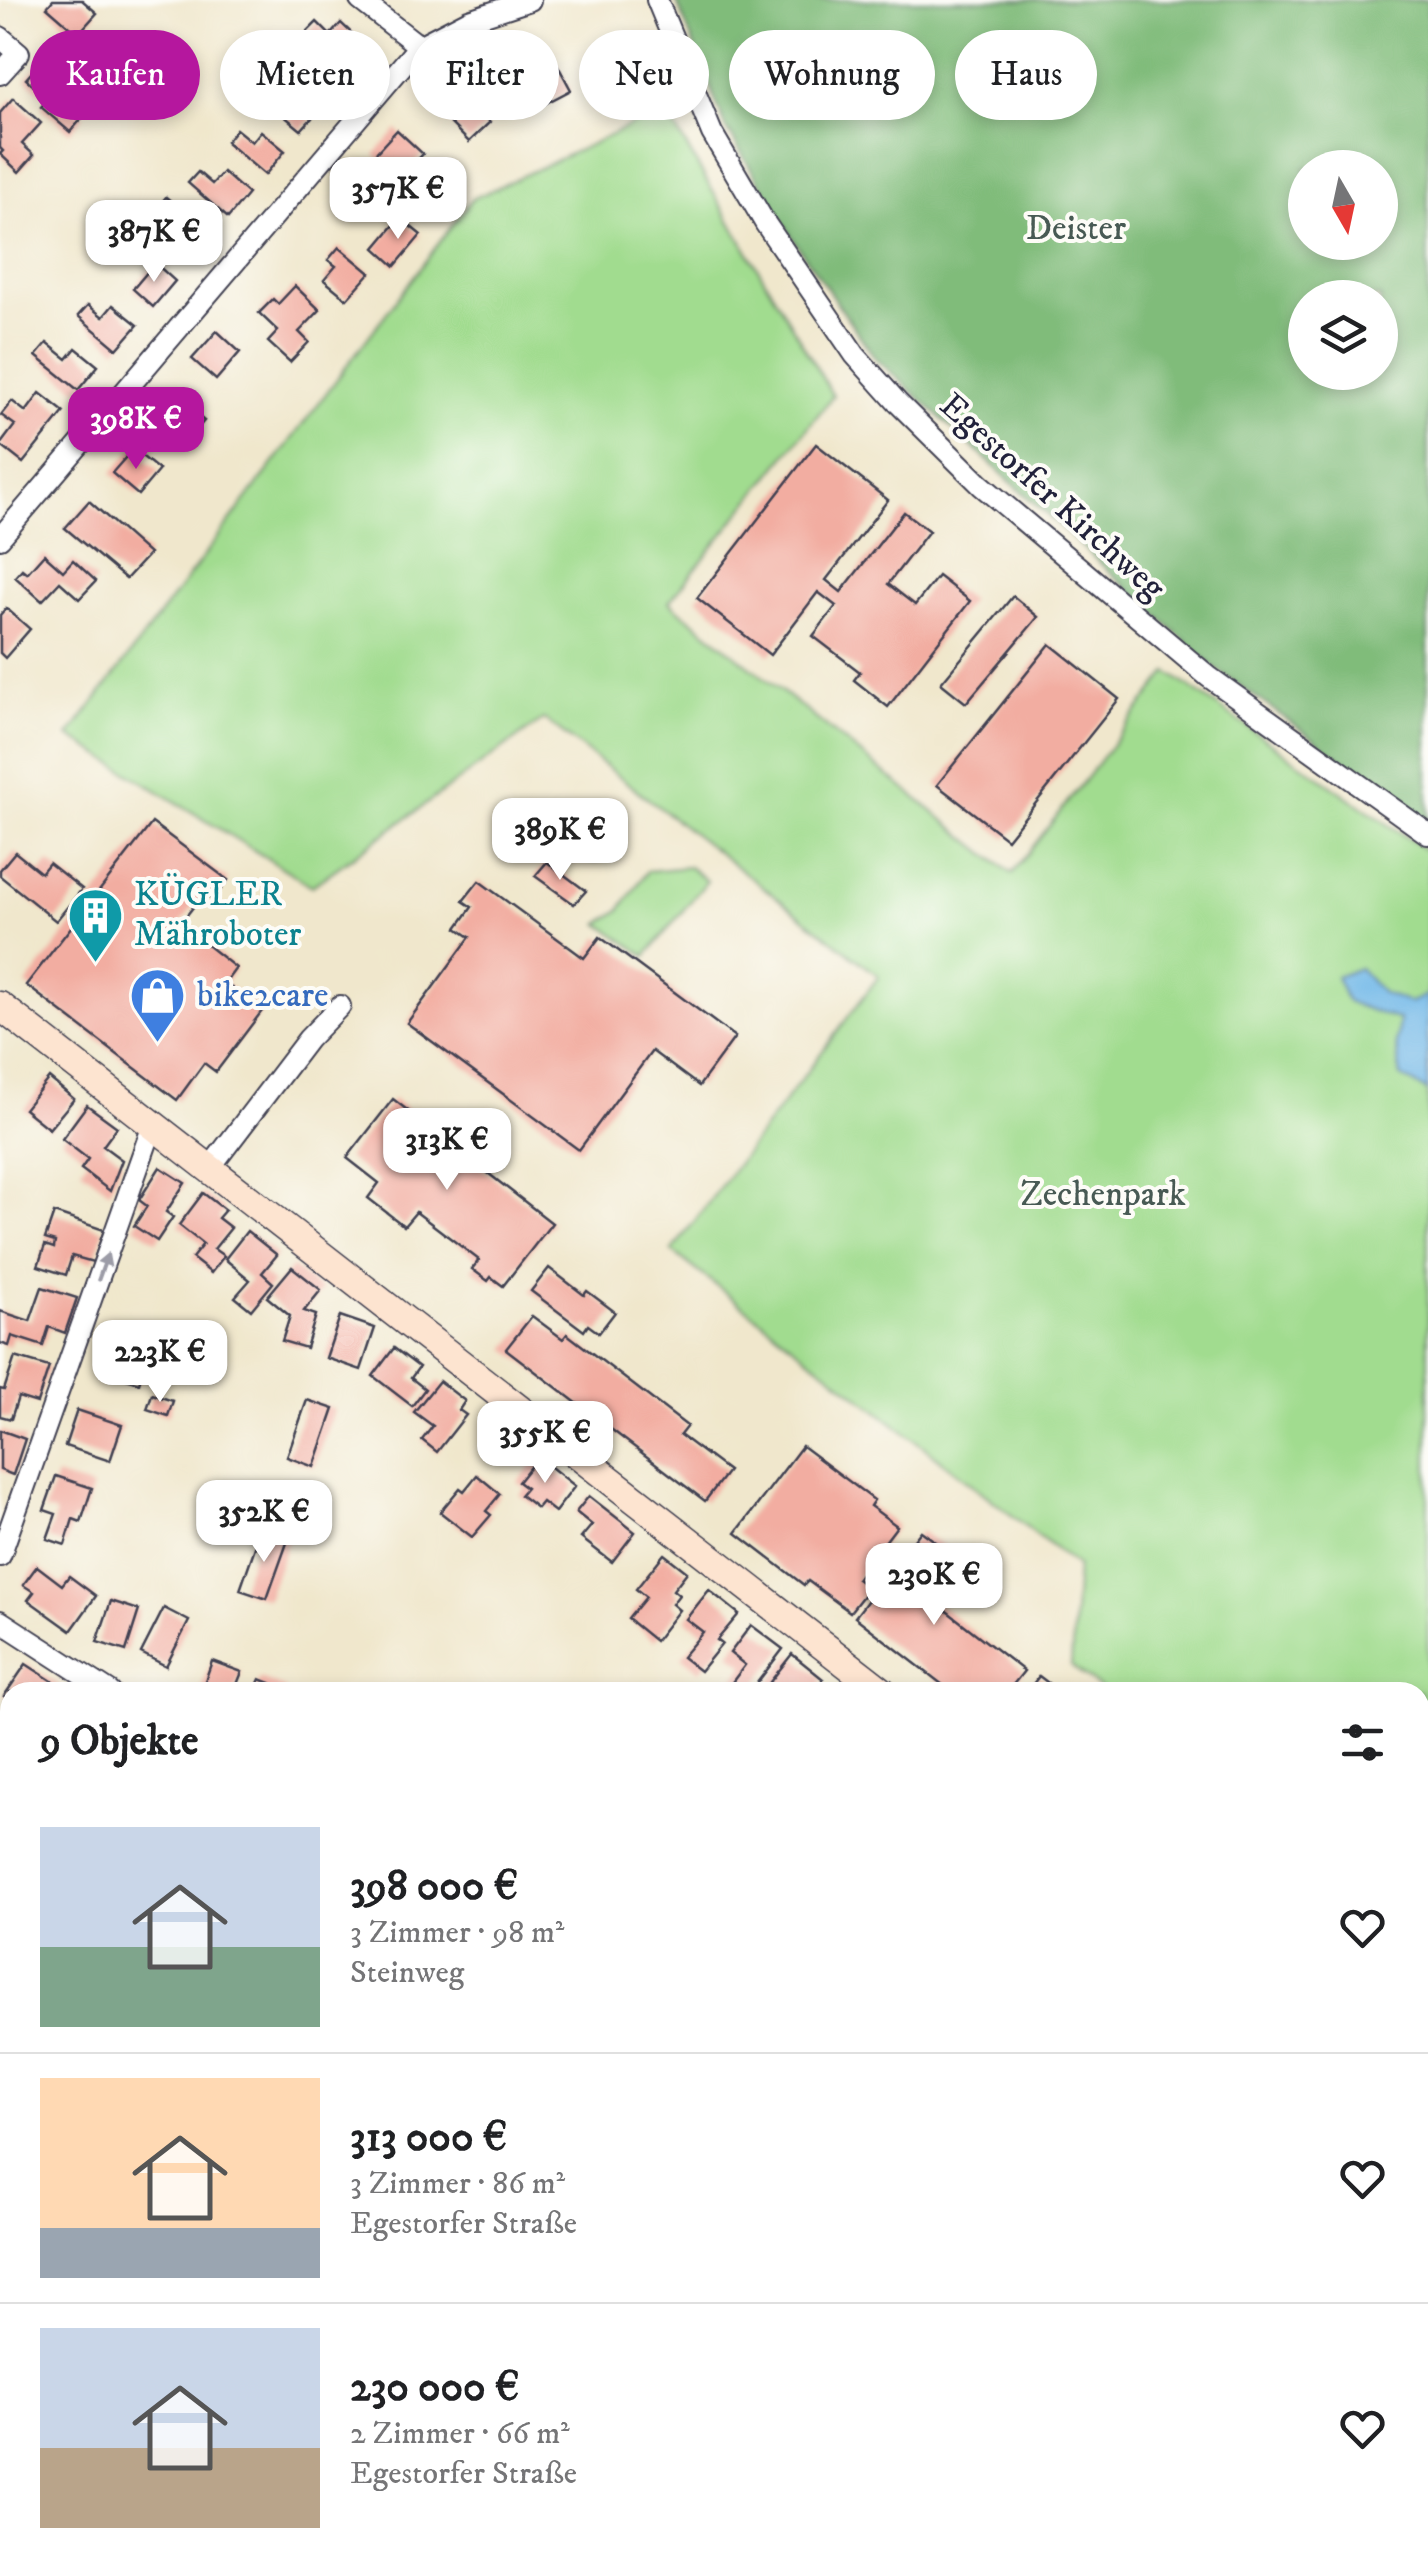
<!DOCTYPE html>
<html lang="de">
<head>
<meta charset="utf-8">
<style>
  :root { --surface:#fff; --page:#f2f2f2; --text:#202124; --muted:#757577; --line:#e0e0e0; --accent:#b5179e }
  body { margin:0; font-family:"IM FELL DW Pica",serif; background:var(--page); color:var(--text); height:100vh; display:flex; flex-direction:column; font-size:38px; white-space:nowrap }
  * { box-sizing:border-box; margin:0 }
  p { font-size:32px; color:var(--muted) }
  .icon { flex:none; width:55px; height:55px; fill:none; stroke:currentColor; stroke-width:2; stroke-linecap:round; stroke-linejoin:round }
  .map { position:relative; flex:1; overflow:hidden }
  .side { position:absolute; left:0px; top:1682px; width:1430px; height:892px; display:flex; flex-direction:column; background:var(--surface); border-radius:30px 30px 0 0; box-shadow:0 5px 15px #0003 }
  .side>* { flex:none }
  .banner { position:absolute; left:30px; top:30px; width:1370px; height:90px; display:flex; gap:20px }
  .needle { width:65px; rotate:171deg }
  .buttons { position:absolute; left:1288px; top:150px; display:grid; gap:20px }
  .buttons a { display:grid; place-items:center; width:110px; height:110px; border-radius:50%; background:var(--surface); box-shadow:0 5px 15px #0003; font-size:50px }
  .price { position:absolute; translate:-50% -85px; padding:0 22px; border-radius:20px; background:#fff; color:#222; font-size:32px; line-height:65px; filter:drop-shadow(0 2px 5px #0008) }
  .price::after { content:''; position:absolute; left:50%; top:60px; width:30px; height:22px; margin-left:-15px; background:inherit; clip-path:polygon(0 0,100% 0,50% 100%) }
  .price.current { background:var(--accent); color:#fff }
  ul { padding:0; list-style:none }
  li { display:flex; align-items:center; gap:30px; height:250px; padding:0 40px }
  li+li { border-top:2px solid var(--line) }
  li span { display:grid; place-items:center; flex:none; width:280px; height:200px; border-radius:0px; color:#555 }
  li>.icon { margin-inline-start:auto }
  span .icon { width:120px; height:120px; fill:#fffc; stroke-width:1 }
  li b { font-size:42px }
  h2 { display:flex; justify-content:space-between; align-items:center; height:120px; padding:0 40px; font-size:42px }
  .chip { padding:0 35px; border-radius:45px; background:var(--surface); box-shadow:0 5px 15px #0003; font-size:35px; line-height:90px }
  .chip.current { background:var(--accent); color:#fff }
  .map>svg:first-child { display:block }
  .green { fill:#a1dc8f; stroke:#627f65; stroke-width:2.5 }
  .forest { fill:#80bc7a; stroke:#516f5a; stroke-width:2.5; fill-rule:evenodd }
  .water { fill:#71b8e8; stroke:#4a6d92; stroke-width:2.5 }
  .building { fill:#f2ada1 }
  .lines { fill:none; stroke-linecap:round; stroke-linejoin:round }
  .minor-casing { stroke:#414051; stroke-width:24 }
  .secondary-casing { stroke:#414051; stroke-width:31 }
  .minor { stroke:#fff; stroke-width:20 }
  .secondary { stroke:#fde4d0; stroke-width:28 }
  .rail { stroke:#22223b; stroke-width:6 }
  .oneway { fill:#9c9ca7 }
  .labels { text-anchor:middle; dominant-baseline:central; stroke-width:8; stroke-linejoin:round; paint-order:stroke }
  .park-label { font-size:35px; fill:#485a54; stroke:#fdfcf7 }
  .street-label { font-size:35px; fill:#22223b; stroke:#fdfcf7 }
  .culture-label { font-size:35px; fill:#0d838f; stroke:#fdfcf7; text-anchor:start }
  .shop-label { font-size:35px; fill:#366cbe; stroke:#fdfcf7; text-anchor:start }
</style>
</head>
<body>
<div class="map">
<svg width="1428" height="2574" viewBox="0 0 1428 2574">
  <rect width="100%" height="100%" fill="#fdfcf7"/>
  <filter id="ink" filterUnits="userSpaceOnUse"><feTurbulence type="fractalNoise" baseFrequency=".01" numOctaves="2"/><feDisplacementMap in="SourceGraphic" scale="20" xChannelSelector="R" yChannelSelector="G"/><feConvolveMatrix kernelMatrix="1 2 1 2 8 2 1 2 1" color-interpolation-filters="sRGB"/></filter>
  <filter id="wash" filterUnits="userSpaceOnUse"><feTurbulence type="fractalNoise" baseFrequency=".0048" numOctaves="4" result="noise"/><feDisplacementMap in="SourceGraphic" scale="40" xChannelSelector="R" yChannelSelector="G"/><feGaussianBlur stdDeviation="2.25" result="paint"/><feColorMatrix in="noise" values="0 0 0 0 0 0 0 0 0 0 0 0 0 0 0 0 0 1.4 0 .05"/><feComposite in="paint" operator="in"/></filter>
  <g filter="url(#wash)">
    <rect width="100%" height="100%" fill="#f0e7cc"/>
    <g class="green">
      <path d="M665,110L833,396L669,602L1012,874L1168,672L1428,852V995L1410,1003L1382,993L1359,968L1375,1011L1400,1020L1396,1044L1401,1077L1428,1091V1943L1420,1937V1692H1105L1071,1666L1077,1566L672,1251L879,976L544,719L312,886L69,736L472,199Z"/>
      <path d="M689,867L707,881L646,956L600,924L620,910L647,871Z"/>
      <path d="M0,2229L10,2234V2565H75L70,2574H0Z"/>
    </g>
    <g class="forest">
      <path d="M676,0H1428V821L1215,668L875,358L797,245L726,128ZM1305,168H1380V242H1305ZM1305,298H1380V372H1305Z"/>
      <path d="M803,2565H942L956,2574H822Z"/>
    </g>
    <g class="water">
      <path d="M580,819L606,836L605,851L597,861C579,862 567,854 557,838L570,821Z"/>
      <path d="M1359,968L1382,993L1410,1003L1428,995V1091L1401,1077L1396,1044L1399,1020L1347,1002L1336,977Z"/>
    </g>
    <g id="blocks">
      <g class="building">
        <path d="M53,0H82L97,13L78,34L47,7Z"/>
        <path d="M317,22L330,35L341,23L361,42L337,68L315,48L318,44L306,33Z"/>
        <path d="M277,53L298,68L275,99L254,84Z"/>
        <path d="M45,57L74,83L62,97L84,116L70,132L41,107L48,99L26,79Z"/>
        <path d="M530,58L538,74L557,64L571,90L529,112L507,69Z"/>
        <path d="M642,67L649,96L608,106L600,78Z"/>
        <path d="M296,85L322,107L301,130L276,109Z"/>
        <path d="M456,87L490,122L469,142L435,108Z"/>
        <path d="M13,98L41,123L22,144L34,155L19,172L0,154L3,151L0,148V113Z"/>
        <path d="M236,129L252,142L261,131L285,151L265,175L226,142Z"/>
        <path d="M397,130L423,154L400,178L375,154Z"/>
        <path d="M198,172L212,184L223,172L248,194L228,218L188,183Z"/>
        <path d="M166,197L211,235L190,260L145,222Z"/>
        <path d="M400,218L421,235L395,266L375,248Z"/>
        <path d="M339,247L370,273L347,299L324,280L336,266L328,260Z"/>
        <path d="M155,263L175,281L153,307L133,289Z"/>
        <path d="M295,286L320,310L299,332L309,342L290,362L268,342L278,331L259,313L273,299L278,304Z"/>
        <path d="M88,305L103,317L113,305L138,325L117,349L78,316Z"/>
        <path d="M217,331L240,352L216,380L192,359Z"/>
        <path d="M47,343L67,359L76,348L98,366L78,390L36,356Z"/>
        <path d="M40,393L64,412L23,463L0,445L15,425L1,415L12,401L26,412Z"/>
        <path d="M177,398L204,421L184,445L157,422Z"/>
        <path d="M816,444L888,500L826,580L841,592L904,512L929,531L888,584L915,605L938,576L970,601L888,707L854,680L860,672L813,636L836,606L818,592L770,655L697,598Z"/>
        <path d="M133,449L159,470L138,495L112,473Z"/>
        <path d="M89,501L149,554L126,579L65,528Z"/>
        <path d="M44,554L63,571L73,560L96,581L79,599L60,582L42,601L15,577L22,569L27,573Z"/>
        <path d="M1013,596L1038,617L966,703L941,683Z"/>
        <path d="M6,608L30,629L5,658L0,653V615Z"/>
        <path d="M1050,644L1119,699L1007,839L937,785Z"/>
        <path d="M152,823L228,880L213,900L204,893L180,924L236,968L225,983L262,1011L216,1072L204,1063L177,1100L26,985Z"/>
        <path d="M15,852L41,873L49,863L82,889L56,921L0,876V870Z"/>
        <path d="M547,862L586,891L574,904L535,876Z"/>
        <path d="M479,881L584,958L600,937L735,1037L699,1086L652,1051L579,1150L407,1023L470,937L457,928L472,907L463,901Z"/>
        <path d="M49,1078L74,1099L49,1129L24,1109Z"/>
        <path d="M393,1099L552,1223L503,1286L491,1277L488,1281L472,1269L479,1260L416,1212L404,1226L368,1198L379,1183L347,1158Z"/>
        <path d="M87,1105L117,1127L103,1146L122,1160L110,1191L81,1169L88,1159L62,1139Z"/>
        <path d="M160,1167L185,1183L166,1212L173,1217L157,1241L134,1226L147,1206L139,1200Z"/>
        <path d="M203,1193L225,1210L218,1218L231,1228L214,1249L224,1256L211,1273L192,1258L203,1244L179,1225Z"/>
        <path d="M54,1213L104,1230L93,1262L72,1256L66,1275L38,1266L45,1245L54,1248L55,1242L45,1239Z"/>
        <path d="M247,1231L277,1255L262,1273L273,1283L251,1310L235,1297L250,1280L225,1259Z"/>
        <path d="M292,1267L321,1290L304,1311L316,1315L306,1348L282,1341L290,1316L267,1297Z"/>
        <path d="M549,1268L584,1295L587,1291L615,1312L599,1333L588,1325L584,1331L531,1291Z"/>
        <path d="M42,1287L77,1298L65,1333L49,1327L43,1346L12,1336L9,1346L0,1343V1311L30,1321Z"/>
        <path d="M340,1316L375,1328L361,1370L326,1358Z"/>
        <path d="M532,1316L563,1339L567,1334L687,1426L680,1435L728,1471L705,1501L506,1349Z"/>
        <path d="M111,1339L149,1351L139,1383L100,1371Z"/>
        <path d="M394,1348L419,1367L411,1378L425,1389L412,1406L373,1376Z"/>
        <path d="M15,1357L49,1367L37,1403L18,1397L11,1419L0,1416V1389L4,1390Z"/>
        <path d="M439,1381L465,1401L459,1410L466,1415L437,1452L422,1440L433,1426L414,1412Z"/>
        <path d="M152,1394L173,1401L168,1416L147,1409Z"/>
        <path d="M307,1400L334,1409L314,1467L287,1457Z"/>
        <path d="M77,1410L122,1425L110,1461L65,1446Z"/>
        <path d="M0,1430L25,1439L13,1475L0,1470Z"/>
        <path d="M802,1446L874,1500L870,1506L897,1526L857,1579L869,1588L850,1612L808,1581L804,1585L736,1533Z"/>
        <path d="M538,1457L575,1486L555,1512L542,1502L537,1508L520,1495L526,1488L518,1482Z"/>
        <path d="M477,1475L500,1494L486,1511L491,1515L472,1537L440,1512L460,1488L464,1491Z"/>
        <path d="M56,1476L92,1488L81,1522L73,1519L65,1545L47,1539L56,1514L44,1510Z"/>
        <path d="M589,1496L635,1532L612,1562L581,1538L592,1525L576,1512Z"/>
        <path d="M261,1530L288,1540L267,1599L240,1590Z"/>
        <path d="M921,1531L947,1550L917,1588L1024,1671L1012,1686L1021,1692H952L855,1617Z"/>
        <path d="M664,1554L687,1572L673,1590L679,1595L672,1604L679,1610L655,1641L628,1619L646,1597L636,1589Z"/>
        <path d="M37,1566L62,1585L69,1576L96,1596L71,1631L28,1600L34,1592L23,1585Z"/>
        <path d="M709,1590L739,1614L717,1640L722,1644L700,1671L682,1657L703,1632L686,1619Z"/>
        <path d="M111,1601L139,1610L126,1651L97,1642Z"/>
        <path d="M164,1608L189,1621L166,1666L141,1653Z"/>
        <path d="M751,1625L783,1649L750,1692H731L727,1689L745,1665L730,1653Z"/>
        <path d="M792,1654L823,1679L813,1692H783L770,1682Z"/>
        <path d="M212,1661L242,1672L234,1692H201Z"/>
        <path d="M26,1664L69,1692H10V1699L4,1696Z"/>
        <path d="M1039,1676L1060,1692H1027Z"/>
        <path d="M260,1679L286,1689L285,1692H254Z"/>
        <path d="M1428,2042V2069L1420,2063V2052Z"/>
        <path d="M1420,2140L1428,2146L1426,2210L1420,2205Z"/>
        <path d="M1315,2565H1329L1338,2571L1335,2574H1309Z"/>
        <path d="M1371,2565H1384L1398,2574H1365Z"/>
      </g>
    </g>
  </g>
  <g filter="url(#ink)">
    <use href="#blocks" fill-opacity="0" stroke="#414051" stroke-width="2.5"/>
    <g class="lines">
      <defs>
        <g id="minor">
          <path d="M360,0L419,46"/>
          <path d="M657,0L712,133L765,223L855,355L897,402L981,485L1209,677L1428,834"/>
          <path d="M0,37L19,53L0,74"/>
          <path d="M0,538L419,46L469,20L530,0"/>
          <path d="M209,1169L308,1039L340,1006"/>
          <path d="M0,1556L153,1125"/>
          <path d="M0,1621L110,1692"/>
          <path d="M1420,2562L1428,2567"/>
          <path d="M721,2565L740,2574"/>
        </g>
        <g id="secondary">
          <path d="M0,1006L883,1692"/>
          <path d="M1420,2110L1428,2116"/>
        </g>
      </defs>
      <use href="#minor" class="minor-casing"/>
      <use href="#secondary" class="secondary-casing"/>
      <use href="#minor" class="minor"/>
      <use href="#secondary" class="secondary"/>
      <g class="rail">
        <path d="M0,1933L10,1940"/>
        <path d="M764,2565L790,2574"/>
        <path d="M985,2565L999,2574"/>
        <path d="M386,2574L413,2565"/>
      </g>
    </g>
    <defs><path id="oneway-solid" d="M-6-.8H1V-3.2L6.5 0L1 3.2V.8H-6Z" transform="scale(2.5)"/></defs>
    <use class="oneway" href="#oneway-solid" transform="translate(103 1267) rotate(-70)"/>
  </g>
  <defs>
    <symbol id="building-pin" viewBox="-11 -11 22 30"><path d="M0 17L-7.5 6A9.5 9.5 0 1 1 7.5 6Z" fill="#0f9aa8" stroke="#fdfcf7"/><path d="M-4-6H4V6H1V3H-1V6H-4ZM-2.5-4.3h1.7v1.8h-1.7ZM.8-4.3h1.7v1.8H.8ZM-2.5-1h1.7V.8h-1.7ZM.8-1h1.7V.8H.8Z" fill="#fff"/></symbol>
    <symbol id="shop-pin" viewBox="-11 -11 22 30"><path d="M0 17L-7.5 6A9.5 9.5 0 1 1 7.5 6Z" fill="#3f7fe0" stroke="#fdfcf7"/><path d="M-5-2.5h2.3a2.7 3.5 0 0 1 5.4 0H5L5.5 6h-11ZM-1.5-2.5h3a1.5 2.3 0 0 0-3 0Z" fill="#fff"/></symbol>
  </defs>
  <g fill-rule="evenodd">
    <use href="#building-pin" x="64" y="884" width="63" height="86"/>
    <use href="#shop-pin" x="126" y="964" width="63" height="86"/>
  </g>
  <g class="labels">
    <g class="park-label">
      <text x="1076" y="229">Deister</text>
      <text x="1103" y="1195">Zechenpark</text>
    </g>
    <g class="street-label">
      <text transform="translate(1052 497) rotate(42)">Egestorfer Kirchweg</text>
    </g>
    <g class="culture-label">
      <text x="134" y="895">KÜGLER<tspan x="134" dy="40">Mähroboter</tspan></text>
    </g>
    <g class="shop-label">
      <text x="197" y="996">bike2care</text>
    </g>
  </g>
</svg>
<div class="buttons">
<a><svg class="needle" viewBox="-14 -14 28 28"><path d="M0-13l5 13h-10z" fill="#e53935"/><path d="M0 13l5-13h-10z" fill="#757577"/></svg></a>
<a><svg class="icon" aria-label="layers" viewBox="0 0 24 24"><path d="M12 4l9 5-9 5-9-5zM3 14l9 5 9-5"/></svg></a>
</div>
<b class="price" style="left:398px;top:242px">357K €</b>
<b class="price" style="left:154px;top:285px">387K €</b>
<b class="price current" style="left:136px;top:472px">398K €</b>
<b class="price" style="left:560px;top:883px">389K €</b>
<b class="price" style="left:447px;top:1193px">313K €</b>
<b class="price" style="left:160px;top:1405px">223K €</b>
<b class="price" style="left:545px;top:1486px">355K €</b>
<b class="price" style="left:264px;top:1565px">352K €</b>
<b class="price" style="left:934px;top:1628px">230K €</b>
<div class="banner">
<a class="chip current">Kaufen</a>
<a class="chip">Mieten</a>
<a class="chip">Filter</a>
<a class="chip">Neu</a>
<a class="chip">Wohnung</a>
<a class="chip">Haus</a>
</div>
<section class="side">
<h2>9 Objekte<svg class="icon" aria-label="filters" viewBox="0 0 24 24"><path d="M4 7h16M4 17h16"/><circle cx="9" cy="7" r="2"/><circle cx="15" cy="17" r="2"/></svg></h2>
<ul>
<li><span style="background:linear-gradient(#c9d6e8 60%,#7fa58c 0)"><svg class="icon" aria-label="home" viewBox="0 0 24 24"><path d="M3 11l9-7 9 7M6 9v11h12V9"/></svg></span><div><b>398 000 €</b><p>3 Zimmer · 98 m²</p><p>Steinweg</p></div><svg class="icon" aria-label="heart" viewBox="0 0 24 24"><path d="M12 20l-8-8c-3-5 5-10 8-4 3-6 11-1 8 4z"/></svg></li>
<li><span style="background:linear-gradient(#ffd9b3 75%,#9aa5b1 0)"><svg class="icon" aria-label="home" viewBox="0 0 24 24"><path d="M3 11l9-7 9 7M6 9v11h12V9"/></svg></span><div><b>313 000 €</b><p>3 Zimmer · 86 m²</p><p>Egestorfer Straße</p></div><svg class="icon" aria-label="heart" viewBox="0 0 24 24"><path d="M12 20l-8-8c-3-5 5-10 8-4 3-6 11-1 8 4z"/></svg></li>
<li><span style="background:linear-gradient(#c9d6e8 60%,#b9a48a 0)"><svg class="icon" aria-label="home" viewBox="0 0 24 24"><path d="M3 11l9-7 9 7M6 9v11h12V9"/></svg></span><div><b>230 000 €</b><p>2 Zimmer · 66 m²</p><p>Egestorfer Straße</p></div><svg class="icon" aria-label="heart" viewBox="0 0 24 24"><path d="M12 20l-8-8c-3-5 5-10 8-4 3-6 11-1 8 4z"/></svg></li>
</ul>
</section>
</div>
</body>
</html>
